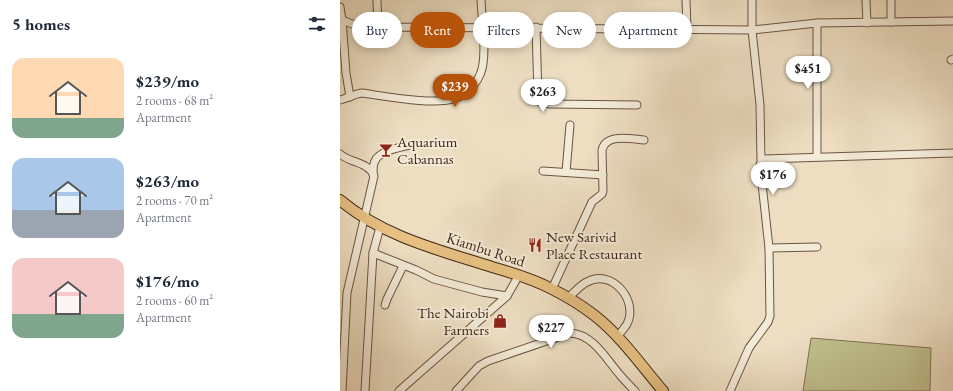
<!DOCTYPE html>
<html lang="en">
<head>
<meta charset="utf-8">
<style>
  :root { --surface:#fff; --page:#f6f6f7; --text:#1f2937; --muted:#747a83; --accent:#b45309 }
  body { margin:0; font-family:"EB Garamond",serif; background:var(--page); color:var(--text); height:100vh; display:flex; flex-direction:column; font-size:15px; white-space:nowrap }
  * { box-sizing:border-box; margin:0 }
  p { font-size:13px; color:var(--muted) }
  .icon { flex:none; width:22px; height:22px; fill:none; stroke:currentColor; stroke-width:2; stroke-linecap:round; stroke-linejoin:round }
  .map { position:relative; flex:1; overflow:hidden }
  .side { display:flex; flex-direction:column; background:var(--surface); width:340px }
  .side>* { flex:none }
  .banner { position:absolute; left:12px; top:12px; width:380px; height:36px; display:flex; gap:8px }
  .price { position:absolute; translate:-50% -34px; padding:0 9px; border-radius:14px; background:#fff; color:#222; font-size:13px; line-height:26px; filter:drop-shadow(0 1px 2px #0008) }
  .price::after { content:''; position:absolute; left:50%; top:24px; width:12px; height:9px; margin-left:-6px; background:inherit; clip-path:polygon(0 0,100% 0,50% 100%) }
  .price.on { background:var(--accent); color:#fff }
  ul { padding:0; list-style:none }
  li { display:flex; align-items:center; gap:12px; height:100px; padding:0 12px }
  li span { display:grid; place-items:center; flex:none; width:112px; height:80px; border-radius:12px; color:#555 }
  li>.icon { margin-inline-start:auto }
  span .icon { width:48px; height:48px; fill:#fffc; stroke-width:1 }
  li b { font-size:17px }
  h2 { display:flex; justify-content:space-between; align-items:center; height:48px; padding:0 12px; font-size:17px }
  .pill { padding:0 14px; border-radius:18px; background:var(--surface); box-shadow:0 2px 10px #0003; font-size:14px; line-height:36px }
  .pill.on { background:var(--accent); color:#fff }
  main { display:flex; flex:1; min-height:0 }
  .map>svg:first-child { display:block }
  .green { fill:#c0bf8e; stroke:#807252 }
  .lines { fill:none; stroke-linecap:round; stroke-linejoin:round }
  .minor-casing { stroke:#6b5441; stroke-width:9 }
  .highway-casing { stroke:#402616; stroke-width:12 }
  .minor { stroke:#f3ead7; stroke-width:7 }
  .highway { stroke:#e6bf81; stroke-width:10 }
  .labels { text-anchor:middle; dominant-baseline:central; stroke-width:4; stroke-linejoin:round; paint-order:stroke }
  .poi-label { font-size:15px; fill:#402616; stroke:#f3ead7; text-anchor:start }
  .street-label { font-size:15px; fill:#402616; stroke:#f3ead7 }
</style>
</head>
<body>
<main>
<section class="side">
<h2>5 homes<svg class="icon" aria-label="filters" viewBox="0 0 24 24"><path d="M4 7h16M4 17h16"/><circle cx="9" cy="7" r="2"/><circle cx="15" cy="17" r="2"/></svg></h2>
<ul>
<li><span style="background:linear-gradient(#ffd9b3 75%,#7fa58c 0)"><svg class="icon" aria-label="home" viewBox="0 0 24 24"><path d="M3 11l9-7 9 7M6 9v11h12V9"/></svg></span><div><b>$239/mo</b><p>2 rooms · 68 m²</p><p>Apartment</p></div></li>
<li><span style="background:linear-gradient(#a9c7e8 65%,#9aa5b1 0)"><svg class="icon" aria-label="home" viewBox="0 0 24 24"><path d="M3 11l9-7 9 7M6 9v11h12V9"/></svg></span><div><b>$263/mo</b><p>2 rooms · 70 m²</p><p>Apartment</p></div></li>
<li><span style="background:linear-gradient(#f6c9c9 70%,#7fa58c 0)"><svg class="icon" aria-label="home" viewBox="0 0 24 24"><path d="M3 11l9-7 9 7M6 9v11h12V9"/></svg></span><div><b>$176/mo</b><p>2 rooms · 60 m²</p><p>Apartment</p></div></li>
</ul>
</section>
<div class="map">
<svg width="613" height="391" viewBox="0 0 613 391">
  <rect width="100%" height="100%" fill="#eddec2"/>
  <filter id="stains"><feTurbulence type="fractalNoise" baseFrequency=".005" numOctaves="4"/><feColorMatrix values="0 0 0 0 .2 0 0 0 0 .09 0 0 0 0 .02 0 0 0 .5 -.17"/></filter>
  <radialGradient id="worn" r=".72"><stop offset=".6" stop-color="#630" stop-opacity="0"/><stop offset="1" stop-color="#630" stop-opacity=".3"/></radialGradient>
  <path class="green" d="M471,338L591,348L590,391H463Z"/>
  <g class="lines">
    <defs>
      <g id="minor">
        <path d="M37,0L38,27"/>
        <path d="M346,0L347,29"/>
        <path d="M412,0V30L420,105L421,162"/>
        <path d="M526,0L527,23"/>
        <path d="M551,0V22"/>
        <path d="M0,7L2,20C14,26 24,26 38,27L412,30L477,23L613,21"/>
        <path d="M2,20L6,73L10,97"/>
        <path d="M196,27L198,97L200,102L210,104L297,105"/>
        <path d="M611,60L613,59"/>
        <path d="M0,100C8,98 14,94 22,93C45,96 95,106 116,98C130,93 141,79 143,64C146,43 142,21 141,0"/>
        <path d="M0,154C10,163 29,162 34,176L7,293L2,391"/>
        <path d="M477,157V23"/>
        <path d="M203,171L263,175"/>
        <path d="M226,172L230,125"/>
        <path d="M33,174C33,170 33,164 35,161C39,150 66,146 76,144"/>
        <path d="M429,248L477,247"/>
        <path d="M33,253L76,270L94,279L142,292L167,296"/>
        <path d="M212,289L252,202L262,194L263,191L262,150C266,133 291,139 304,140"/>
        <path d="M228,298C234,293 240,285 247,282C272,268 299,301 287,324C284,329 280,333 277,337"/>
        <path d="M45,305L47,299L63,266"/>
        <path d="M25,391L33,253L40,227"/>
        <path d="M59,391L167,296L179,275"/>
        <path d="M116,391L139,366L148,361L230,333C253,334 266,359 280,375C285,381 290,386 295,391"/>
        <path d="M390,391L409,348L428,322L430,316L429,248L420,165L424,159L613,153"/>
      </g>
      <path id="highway" d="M0,200C44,237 99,250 152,267C173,273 193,279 212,289C226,296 241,305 254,315C280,335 301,365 323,391"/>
    </defs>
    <use href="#minor" class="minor-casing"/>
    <use href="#highway" class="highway-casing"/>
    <use href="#minor" class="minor"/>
    <use href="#highway" class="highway"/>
  </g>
  <defs>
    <symbol id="bar-bare" viewBox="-9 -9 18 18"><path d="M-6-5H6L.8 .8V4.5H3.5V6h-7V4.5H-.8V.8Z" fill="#8f2418" stroke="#f3ead7" stroke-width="2.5" paint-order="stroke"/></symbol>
    <symbol id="restaurant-bare" viewBox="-9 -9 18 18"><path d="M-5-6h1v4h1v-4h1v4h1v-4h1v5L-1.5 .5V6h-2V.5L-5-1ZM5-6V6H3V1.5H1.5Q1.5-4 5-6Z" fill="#8f2418" stroke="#f3ead7" stroke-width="2.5" paint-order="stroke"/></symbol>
    <symbol id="shop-bare" viewBox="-9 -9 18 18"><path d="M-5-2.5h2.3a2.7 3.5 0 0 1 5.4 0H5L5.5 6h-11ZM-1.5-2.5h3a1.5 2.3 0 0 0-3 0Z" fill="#8f2418" stroke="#f3ead7" stroke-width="2.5" paint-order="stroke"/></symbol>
  </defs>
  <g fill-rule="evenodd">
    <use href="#bar-bare" x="36" y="140" width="20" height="20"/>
    <use href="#restaurant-bare" x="185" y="235" width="20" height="20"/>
    <use href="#shop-bare" x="150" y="311" width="20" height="20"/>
  </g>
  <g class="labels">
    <g class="poi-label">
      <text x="57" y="141">Aquarium<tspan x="57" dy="17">Cabannas</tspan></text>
      <text x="206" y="236">New Sarivid<tspan x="206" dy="17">Place Restaurant</tspan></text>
      <text x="149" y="312" text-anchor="end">The Nairobi<tspan x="149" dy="17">Farmers</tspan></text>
    </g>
    <g class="street-label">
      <text transform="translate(146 249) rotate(18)">Kiambu Road</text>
    </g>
  </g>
  <rect width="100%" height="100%" filter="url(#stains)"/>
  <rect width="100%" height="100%" fill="url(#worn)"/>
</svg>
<b class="price" style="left:468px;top:90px">$451</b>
<b class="price on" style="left:115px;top:108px">$239</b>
<b class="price" style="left:203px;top:113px">$263</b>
<b class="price" style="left:433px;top:196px">$176</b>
<b class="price" style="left:211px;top:349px">$227</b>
<div class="banner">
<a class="pill">Buy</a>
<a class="pill on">Rent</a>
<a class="pill">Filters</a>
<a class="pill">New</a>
<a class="pill">Apartment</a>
</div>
</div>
</main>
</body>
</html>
